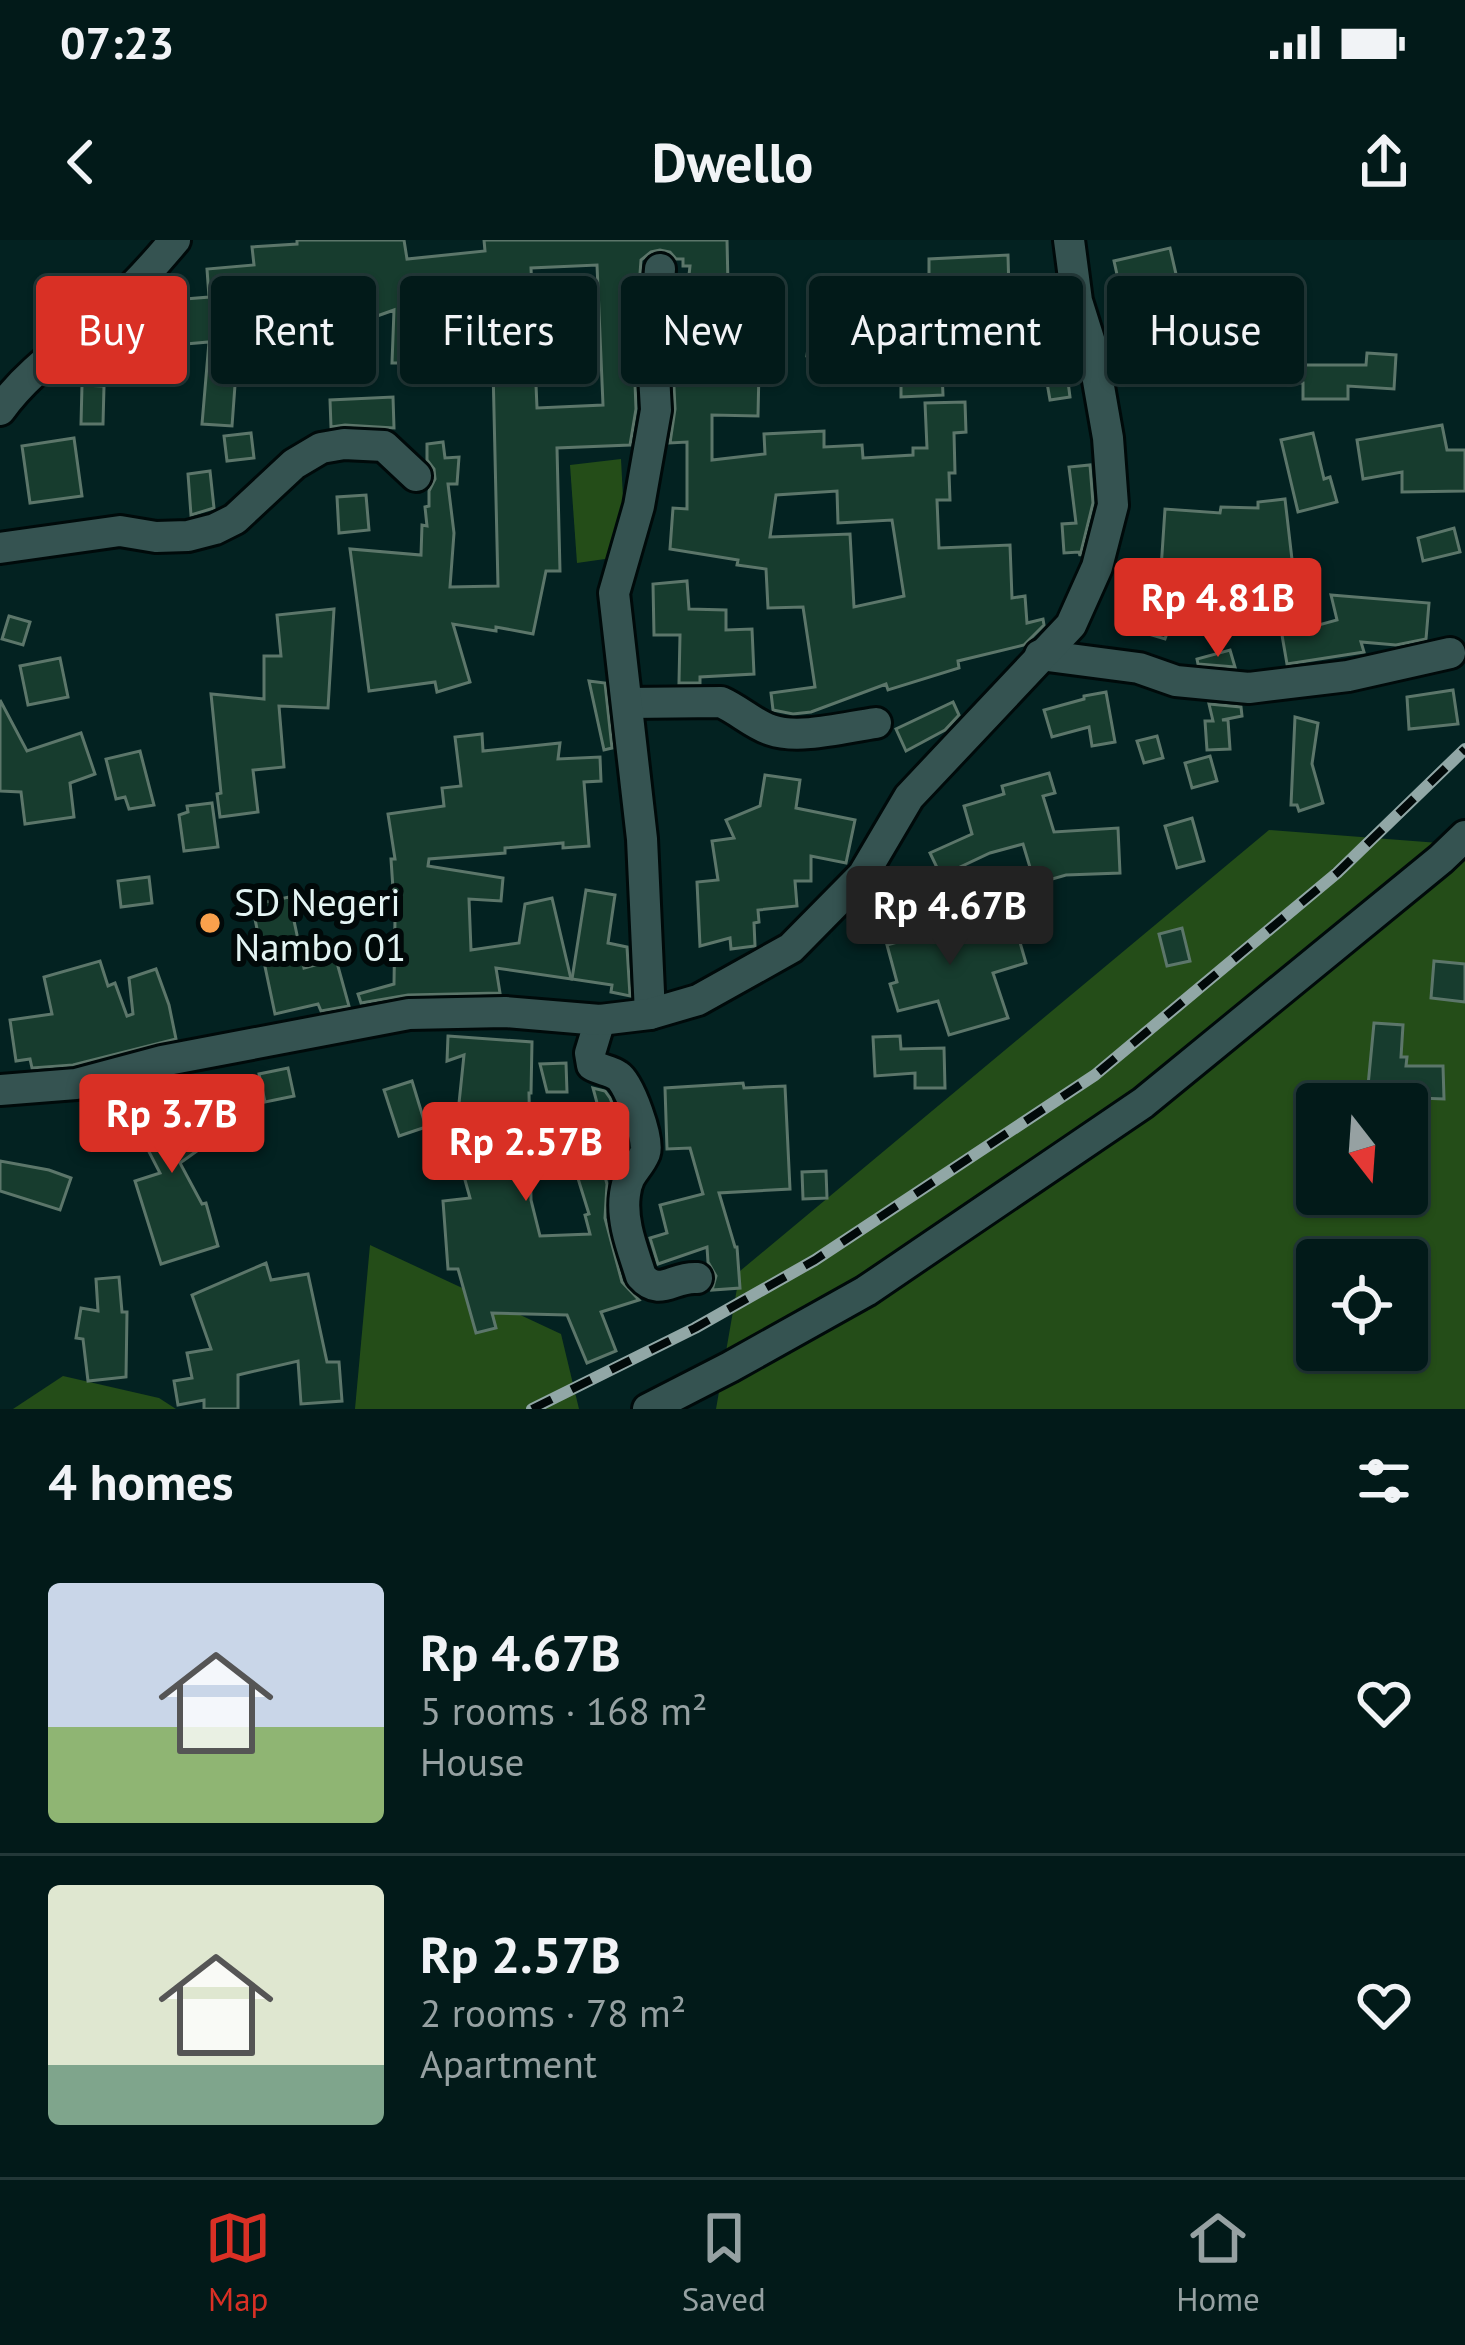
<!DOCTYPE html>
<html lang="en">
<head>
<meta charset="utf-8">
<style>
  :root { --surface:#021a19; --page:#102726; --text:#f1f3f6; --muted:#96a1a2; --line:#233838; --accent:#d93025 }
  body { margin:0; font-family:"PT Sans",sans-serif; background:var(--page); color:var(--text); height:100vh; display:flex; flex-direction:column; font-size:45px; white-space:nowrap }
  * { box-sizing:border-box; margin:0 }
  p { font-size:39px; color:var(--muted) }
  .icon { flex:none; width:66px; height:66px; fill:none; stroke:currentColor; stroke-width:2; stroke-linecap:round; stroke-linejoin:round }
  .map { position:relative; height:1169px; overflow:hidden }
  .details { display:flex; flex-direction:column; background:var(--surface); flex:1 }
  .details>* { flex:none }
  .hud { position:absolute; left:36px; top:36px; width:1395px; height:108px; display:flex; gap:24px }
  .needle { width:78px; rotate:163deg }
  .buttons { position:absolute; left:1296px; top:843px; display:grid; gap:24px }
  .buttons a { display:grid; place-items:center; width:132px; height:132px; border-radius:12px; background:var(--surface); box-shadow:0 3px 9px #0004,0 0 0 3px var(--line); font-size:60px }
  .price { position:absolute; translate:-50% -102px; padding:0 27px; border-radius:12px; background:var(--accent); color:#fff; font-size:39px; line-height:78px; filter:drop-shadow(0 3px 6px #0008) }
  .price::after { content:''; position:absolute; left:50%; top:72px; width:36px; height:27px; margin-left:-18px; background:inherit; clip-path:polygon(0 0,100% 0,50% 100%) }
  .price.active { background:#222; color:#fff }
  ul { padding:0; list-style:none }
  li { display:flex; align-items:center; gap:36px; height:300px; padding:0 48px }
  li+li { border-top:3px solid var(--line) }
  li span { display:grid; place-items:center; flex:none; width:336px; height:240px; border-radius:12px; color:#555 }
  li>.icon { margin-inline-start:auto }
  span .icon { width:144px; height:144px; fill:#fffc; stroke-width:1 }
  li b { font-size:51px }
  h2 { display:flex; justify-content:space-between; align-items:center; height:144px; padding:0 48px; font-size:51px }
  .chip { padding:0 42px; border-radius:12px; background:var(--surface); box-shadow:0 3px 9px #0004,0 0 0 3px var(--line); font-size:42px; line-height:108px }
  .chip.active { background:var(--accent); color:#fff }
  .status { display:flex; justify-content:space-between; align-items:center; height:84px; padding:0 60px; background:var(--surface); direction:ltr }
  .status svg { height:33px; fill:currentColor }
  header { display:flex; justify-content:space-between; align-items:center; height:156px; padding:0 48px; background:var(--surface); font-size:54px; font-weight:700 }
  .dock { display:flex; justify-content:space-around; align-items:center; height:168px; border-top:3px solid var(--line); background:var(--surface); font-size:33px; color:var(--muted) }
  .dock a { display:grid; justify-items:center; gap:6px }
  .dock .active { color:var(--accent) }
  .map>svg:first-child { display:block }
  .green { fill:#244d18; fill-rule:evenodd }
  .building { fill:#173c2e; stroke:#5c766a; stroke-width:3; fill-rule:evenodd }
  .lines { fill:none; stroke-linecap:round; stroke-linejoin:round }
  .minor-casing { stroke:#000a0a; stroke-width:36 }
  .minor { stroke:#355351; stroke-width:30 }
  .rail-casing { stroke:#91a7a6; stroke-width:12 }
  .rail { stroke:#010909; stroke-width:8; stroke-dasharray:22; stroke-linecap:butt }
  .poi-dot { fill:#f9a04c; stroke:#010909; stroke-width:4.5 }
  .labels { text-anchor:middle; dominant-baseline:central; stroke-width:12; stroke-linejoin:round; paint-order:stroke }
  .poi-label { font-size:39px; fill:#e3f4f3; stroke:#010909; text-anchor:start }
</style>
</head>
<body>
<div class="status"><b>07:23</b><svg viewBox="0 0 49 12"><path d="M0 12V9h3v3zM5 12V6h3v6zM10 12V3h3v9zM15 12V0h3v12zM26 1h20v11H26zM47 4h2v5h-2z"/></svg></div>
<header><svg class="icon" aria-label="back" viewBox="0 0 24 24"><path d="M15 5l-7 7 7 7"/></svg>Dwello<svg class="icon" aria-label="share" viewBox="0 0 24 24"><path d="M12 15V3M7 8l5-5 5 5M5 13v7h14v-7"/></svg></header>
<div class="map">
<svg width="1465" height="1169" viewBox="0 0 1465 1169">
  <rect width="100%" height="100%" fill="#032221"/>
  <g class="green">
    <path d="M621,219L626,316L577,323L570,225Z"/>
    <path d="M1269,590L1465,605V1169H716L740,1031ZM1317,864H1407V954H1317ZM1317,1020H1407V1110H1317Z"/>
    <path d="M370,1005L561,1094L579,1169H355Z"/>
    <path d="M63,1136L159,1158L176,1169H13Z"/>
  </g>
  <g class="building">
    <path d="M297,0H404L407,19L485,11L484,0H727L728,44L740,45L733,108H786V129H759L758,176L712,175V220L765,214L764,194L824,191V207L862,205L863,218L913,215V208H927L925,163L965,162L966,192L954,193L955,233H949L950,260H937L939,308L1010,305L1012,358L1025,356L1027,383L1043,379L1044,385L1024,405L958,421L959,428L888,450L886,444L811,472L793,474L773,470L771,453L815,447L803,367L768,368L766,329L737,325L738,320L670,309L673,268L687,269V202L670,203L675,169L673,127H698L705,64L686,62L690,26H683V19H676L670,12L660,10L651,12L641,20L634,116L636,169L630,205L557,208L560,331H546L533,394L496,387V391L453,384L470,442L437,452L435,442L369,451L350,309L421,315L422,285L427,286L425,267L429,266V251L435,239L434,229L427,220V204L443,202L445,218L459,217L457,244H448L454,293L450,347L498,346L493,128H489L486,40L417,46L420,100H415L413,123H392L394,70L349,86L343,69L274,87L277,115L237,118L232,186L202,184L209,102L163,106L159,61L209,57L207,29L254,25L252,7L297,4ZM597,25L603,165L537,168L531,28ZM837,251L838,283L892,280L904,356L854,367L850,294L770,297L776,255Z"/>
    <path d="M1170,8L1187,82L1165,88L1171,115L1137,124L1126,77H1123L1114,39H1118L1114,21Z"/>
    <path d="M1008,15L1010,90L929,93V19Z"/>
    <path d="M811,81L867,87L863,121L807,116Z"/>
    <path d="M1367,113L1396,115L1394,149L1348,146V159H1303V143L1288,142L1289,125H1366Z"/>
    <path d="M942,132L943,155L901,157V134Z"/>
    <path d="M1067,134L1070,157L1050,160L1046,137Z"/>
    <path d="M82,145L104,146L103,184H81Z"/>
    <path d="M393,157L394,188L345,185L331,187L330,160Z"/>
    <path d="M1442,185L1447,210H1465V251L1402,252V232L1363,239L1357,200Z"/>
    <path d="M251,193L254,218L227,221L224,196Z"/>
    <path d="M1313,193L1324,239L1330,237L1337,262L1298,272L1281,200Z"/>
    <path d="M74,198L82,256L30,263L22,206Z"/>
    <path d="M1090,225L1093,263L1080,316L1079,312L1064,313L1062,284L1076,283L1069,227Z"/>
    <path d="M210,231L214,268L191,275L188,234Z"/>
    <path d="M366,255L369,290L339,293L337,257Z"/>
    <path d="M1285,259L1296,354L1281,358V361L1171,382L1165,399L1125,387L1140,338L1160,344L1165,269L1220,273L1221,267L1258,268V262Z"/>
    <path d="M1454,288L1460,312L1423,321L1418,298Z"/>
    <path d="M687,341L689,369L726,370V390L752,389L754,434L700,437V443H679L680,395H654L653,344Z"/>
    <path d="M1331,355L1429,363L1426,399L1396,405L1361,402L1364,412L1287,424L1282,395L1337,380Z"/>
    <path d="M334,369L328,468L279,466L284,527L253,530L258,572L220,577L217,554L221,553L211,454L264,459V416H281L277,375Z"/>
    <path d="M9,376L30,382L23,405L2,399Z"/>
    <path d="M1230,410L1235,427L1198,424L1197,419Z"/>
    <path d="M60,418L68,457L28,465L20,426Z"/>
    <path d="M589,441L605,443L612,508L604,510Z"/>
    <path d="M1453,450L1458,484L1409,489L1407,457Z"/>
    <path d="M1106,452L1115,502L1092,506L1089,487L1052,497L1044,470L1084,459V456Z"/>
    <path d="M0,460L27,511L81,493L95,534L70,543L74,577L25,584L21,552L0,551Z"/>
    <path d="M953,462L959,475L945,490L906,511L896,489Z"/>
    <path d="M1209,464L1241,467L1242,476L1222,480H1228L1230,509L1207,510L1205,481H1213Z"/>
    <path d="M1295,477L1318,483L1312,524L1323,563L1299,571L1297,565H1291Z"/>
    <path d="M482,494L483,511L560,503L558,519L600,517L601,541L584,542L589,606L563,608V603L505,608V613L429,619L428,626L503,638L501,661L469,659L471,710L519,703L525,664L552,658L571,739L496,728L500,753L408,755L361,763L358,754L394,744L395,679L391,619H395L388,574L444,566L442,548L461,546L455,497Z"/>
    <path d="M1157,496L1163,518L1144,523L1137,501Z"/>
    <path d="M140,511L154,565L129,569L125,557L116,559L106,519Z"/>
    <path d="M1210,516L1217,541L1192,548L1185,523Z"/>
    <path d="M1049,533L1055,553L1043,556L1054,592L1118,588L1120,633L1066,635L1035,644L1023,604L990,613L941,636L930,613L972,594L964,566L1004,554L1002,546Z"/>
    <path d="M765,535L800,540L796,568L855,580L846,623L811,616V641H795L797,666L758,670L759,682L754,683L755,706L731,709L730,698L700,706L697,642L718,640L712,601L734,598L726,580L760,566Z"/>
    <path d="M212,563L218,607L184,611L179,575L188,572L187,566Z"/>
    <path d="M1192,578L1204,621L1177,628L1165,586Z"/>
    <path d="M149,637L152,663L121,667L118,641Z"/>
    <path d="M586,650L615,655L608,703L627,707L630,756L611,752L612,745L572,739Z"/>
    <path d="M915,654L926,694L977,680L983,702L1017,692L1026,723L993,733L1008,778L949,795L938,761L898,771L890,744L897,742L887,705L901,701L888,662Z"/>
    <path d="M289,657L304,728L336,719L349,766L321,771L318,764L275,774L252,665Z"/>
    <path d="M1182,688L1190,721L1167,726L1159,694Z"/>
    <path d="M100,721L108,746L115,743L127,776L133,774L129,738L156,729L169,765L176,799L73,825L32,828L30,819L16,821L10,780L52,774L44,737Z"/>
    <path d="M1434,721L1465,724V762L1431,758Z"/>
    <path d="M1374,783L1403,785L1401,817H1407L1406,826H1443L1444,859L1367,856Z"/>
    <path d="M448,796L532,802L531,853H529L531,960L540,996L590,994L585,975L589,974L576,932L567,934L560,904L601,894L600,874L593,848L605,851L610,858L621,886L623,913L620,916L603,917L605,925L602,926L607,944L605,978L622,1042L639,1060L601,1072L616,1111L587,1123L567,1075L492,1073L496,1088L476,1093L458,1029H448L443,961L470,958L457,911H451L446,875L458,873L464,815L447,821Z"/>
    <path d="M900,796L901,809L944,808L945,848H915V833L875,836L873,797Z"/>
    <path d="M566,823L567,852H547L540,824Z"/>
    <path d="M288,828L294,856L265,862L259,834Z"/>
    <path d="M175,838L185,868L208,903L180,923L202,964L206,963L218,1006L161,1024L135,941L160,933L127,869L157,856L154,843Z"/>
    <path d="M412,841L426,887L399,896L384,850Z"/>
    <path d="M743,843L744,848L785,846L790,949L719,953L735,1007H737L740,1048L712,1050L716,1036L708,1022L707,1007L658,1024L650,998L667,993L660,965L703,954L690,908L667,909L665,848Z"/>
    <path d="M0,921L49,930L71,938L60,970L0,951Z"/>
    <path d="M826,931L827,958L803,959L802,932Z"/>
    <path d="M266,1023L271,1040L308,1034L327,1122H339L342,1161L301,1164L298,1121L238,1135V1169H204V1160L178,1165L174,1141L192,1138L187,1113L211,1109L192,1055Z"/>
    <path d="M119,1037L122,1072H127L126,1137L88,1141L83,1099L76,1098L81,1068L98,1071L96,1039Z"/>
  </g>
  <g class="lines">
    <defs>
      <g id="minor">
        <path d="M0,170C30,128 73,102 111,68C134,47 155,24 175,0"/>
        <path d="M0,308L120,291L156,297L188,296L215,289L235,279L294,224L321,208L344,204L384,206L416,236"/>
        <path d="M1040,415L1139,428L1176,441L1249,448L1348,436L1450,413"/>
        <path d="M628,463L721,462C739,470 753,484 771,490C799,500 846,487 876,483"/>
        <path d="M650,774L642,599L614,353L639,266L656,170L653,117L660,29"/>
        <path d="M600,780L590,813L592,825C600,830 610,830 618,836C629,843 650,900 645,913C638,930 628,931 625,954C621,982 633,1010 641,1036C660,1058 673,1036 697,1038"/>
        <path d="M0,850L76,844L162,821L409,774L505,772L600,780L650,774L698,760L791,708L863,635L909,557L1071,385L1097,327L1113,265L1108,198L1093,112L1077,61L1069,0"/>
        <path d="M648,1169L730,1127L866,1051L1143,863L1441,619L1465,596"/>
      </g>
    </defs>
    <use href="#minor" class="minor-casing"/>
    <use href="#minor" class="minor"/>
    <defs>
      <path id="rail" d="M532,1169L695,1088L815,1020L1095,835L1337,633L1465,509"/>
    </defs>
    <use href="#rail" class="rail-casing"/>
    <use href="#rail" class="rail"/>
  </g>
  <circle class="poi-dot" cx="210" cy="683" r="12"/>
  <g class="labels">
    <g class="poi-label">
      <text x="234" y="661">SD Negeri<tspan x="234" dy="45">Nambo 01</tspan></text>
    </g>
  </g>
</svg>
<div class="buttons">
<a><svg class="needle" viewBox="-14 -14 28 28"><path d="M0-13l5 13h-10z" fill="#e53935"/><path d="M0 13l5-13h-10z" fill="#96a1a2"/></svg></a>
<a><svg class="icon" aria-label="locate" viewBox="0 0 24 24"><circle cx="12" cy="12" r="6"/><path d="M12 2v4M12 18v4M2 12h4M18 12h4"/></svg></a>
</div>
<b class="price" style="left:1218px;top:420px">Rp 4.81B</b>
<b class="price active" style="left:950px;top:728px">Rp 4.67B</b>
<b class="price" style="left:172px;top:936px">Rp 3.7B</b>
<b class="price" style="left:526px;top:964px">Rp 2.57B</b>
<div class="hud">
<a class="chip active">Buy</a>
<a class="chip">Rent</a>
<a class="chip">Filters</a>
<a class="chip">New</a>
<a class="chip">Apartment</a>
<a class="chip">House</a>
</div>
</div>
<section class="details">
<h2>4 homes<svg class="icon" aria-label="filters" viewBox="0 0 24 24"><path d="M4 7h16M4 17h16"/><circle cx="9" cy="7" r="2"/><circle cx="15" cy="17" r="2"/></svg></h2>
<ul>
<li><span style="background:linear-gradient(#c9d6e8 60%,#8fb573 0)"><svg class="icon" aria-label="home" viewBox="0 0 24 24"><path d="M3 11l9-7 9 7M6 9v11h12V9"/></svg></span><div><b>Rp 4.67B</b><p>5 rooms · 168 m²</p><p>House</p></div><svg class="icon" aria-label="heart" viewBox="0 0 24 24"><path d="M12 20l-8-8c-3-5 5-10 8-4 3-6 11-1 8 4z"/></svg></li>
<li><span style="background:linear-gradient(#dfe7d0 75%,#7fa58c 0)"><svg class="icon" aria-label="home" viewBox="0 0 24 24"><path d="M3 11l9-7 9 7M6 9v11h12V9"/></svg></span><div><b>Rp 2.57B</b><p>2 rooms · 78 m²</p><p>Apartment</p></div><svg class="icon" aria-label="heart" viewBox="0 0 24 24"><path d="M12 20l-8-8c-3-5 5-10 8-4 3-6 11-1 8 4z"/></svg></li>
</ul>
</section>
<nav class="dock">
<a class="active"><svg class="icon" aria-label="map" viewBox="0 0 24 24"><path d="M3 6l6-2 6 2 6-2v14l-6 2-6-2-6 2zM9 4v14M15 6v14"/></svg>Map</a>
<a><svg class="icon" aria-label="saved" viewBox="0 0 24 24"><path d="M7 4h10v16l-5-4-5 4z"/></svg>Saved</a>
<a><svg class="icon" aria-label="home" viewBox="0 0 24 24"><path d="M3 11l9-7 9 7M6 9v11h12V9"/></svg>Home</a>
</nav>
</body>
</html>
